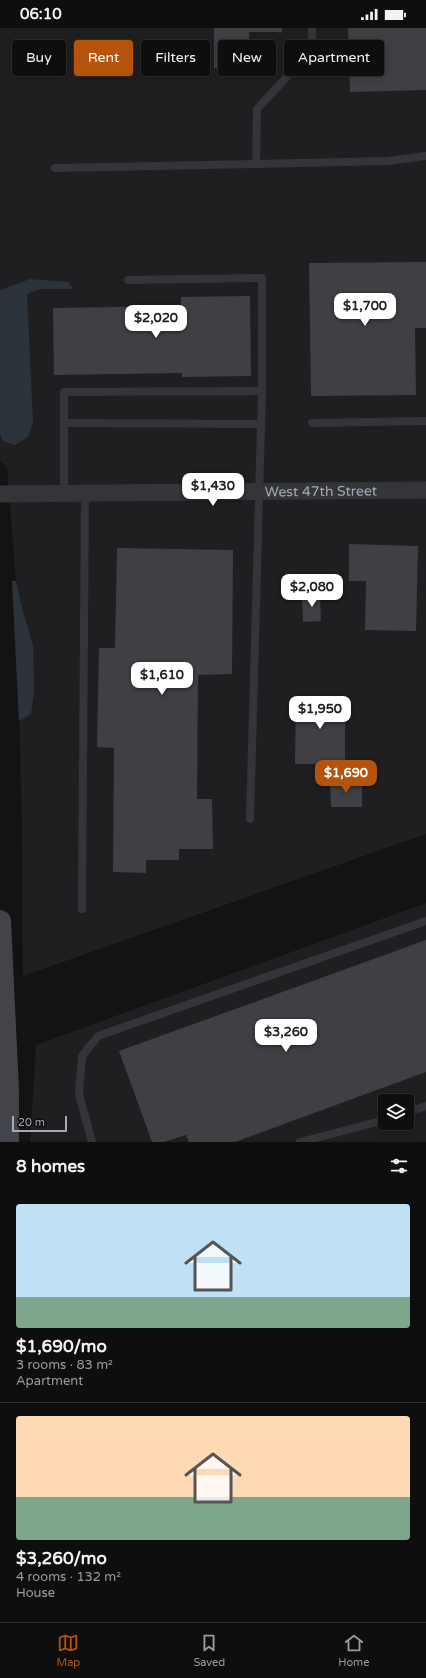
<!DOCTYPE html>
<html lang="en">
<head>
<meta charset="utf-8">
<style>
  :root { --surface:#0e0e0f; --page:#171718; --text:#f1f3f6; --muted:#9b9c9e; --line:#2e2e2f; --accent:#b45309 }
  body { margin:0; font-family:"Varela Round",sans-serif; background:var(--page); color:var(--text); height:100vh; display:flex; flex-direction:column; font-size:15px; white-space:nowrap }
  * { box-sizing:border-box; margin:0 }
  p { font-size:13px; color:var(--muted) }
  .icon { flex:none; width:22px; height:22px; fill:none; stroke:currentColor; stroke-width:2; stroke-linecap:round; stroke-linejoin:round }
  .map { position:relative; height:1114px; overflow:hidden }
  .details { display:flex; flex-direction:column; background:var(--surface); flex:1 }
  .details>* { flex:none }
  .banner { position:absolute; left:12px; top:12px; width:402px; height:36px; display:flex; gap:8px }
  .fabs { position:absolute; left:378px; top:1066px; display:grid; gap:8px }
  .fabs a { display:grid; place-items:center; width:36px; height:36px; border-radius:4px; background:var(--surface); box-shadow:0 2px 10px #0003,0 0 0 1px var(--line); font-size:20px }
  .scale { position:absolute; left:12px; bottom:10px; width:55px; box-sizing:border-box; padding-left:4px; border:2px solid #a4a9b5; border-top:0; font-size:11px; line-height:14px; white-space:nowrap; color:#a4a9b5; -webkit-text-stroke:3px #0e0e0f; paint-order:stroke }
  .price { position:absolute; translate:-50% -34px; padding:0 9px; border-radius:8px; background:#fff; color:#222; font-size:13px; line-height:26px; filter:drop-shadow(0 1px 2px #0008) }
  .price::after { content:''; position:absolute; left:50%; top:24px; width:12px; height:9px; margin-left:-6px; background:inherit; clip-path:polygon(0 0,100% 0,50% 100%) }
  .price.selected { background:var(--accent); color:#fff }
  ul { padding:0; list-style:none }
  li { display:grid; align-content:center; gap:8px; height:212px; padding:0 16px }
  li+li { border-top:1px solid var(--line) }
  li span { display:grid; place-items:center; height:124px; border-radius:4px; color:#555 }
  li>.icon { margin-inline-start:auto }
  span .icon { width:72px; height:72px; fill:#fffc; stroke-width:1 }
  li b { font-size:17px }
  h2 { display:flex; justify-content:space-between; align-items:center; height:48px; padding:0 16px; font-size:17px }
  .tag { padding:0 14px; border-radius:4px; background:var(--surface); box-shadow:0 2px 10px #0003,0 0 0 1px var(--line); font-size:14px; line-height:36px }
  .tag.selected { background:var(--accent); color:#fff }
  .status { display:flex; justify-content:space-between; align-items:center; height:28px; padding:0 20px; background:var(--surface); direction:ltr }
  .status svg { height:11px; fill:currentColor }
  .dock { display:flex; justify-content:space-around; align-items:center; height:56px; border-top:1px solid var(--line); background:var(--surface); font-size:11px; color:var(--muted) }
  .dock a { display:grid; justify-items:center; gap:2px }
  .dock .selected { color:var(--accent) }
  .map>svg:first-child { display:block }
  .built { fill:#1f1f21; fill-rule:evenodd }
  .water { fill:#2b343a }
  .building { fill:#3f4044 }
  .lines { fill:none; stroke-linecap:round; stroke-linejoin:round }
  .lane { stroke:#343539; stroke-width:8 }
  .street { stroke:#343539; stroke-width:17 }
  .secondary { stroke:#424449; stroke-width:22 }
  .labels { text-anchor:middle; dominant-baseline:central; stroke-width:4; stroke-linejoin:round; paint-order:stroke }
  .street-label { font-size:14px; fill:#a4a9b5; stroke:#0e0e0f }
</style>
</head>
<body>
<div class="status"><b>06:10</b><svg viewBox="0 0 49 12"><path d="M0 12V9h3v3zM5 12V6h3v6zM10 12V3h3v9zM15 12V0h3v12zM26 1h20v11H26zM47 4h2v5h-2z"/></svg></div>
<div class="map">
<svg width="426" height="1114" viewBox="0 0 426 1114">
  <rect width="100%" height="100%" fill="#131314"/>
  <g class="built">
    <path d="M0,0H426V806L23,948L22,799L16,553L7,440L0,433Z"/>
    <path d="M426,875V1114H30L36,1017ZM385,1073H407V1095H385Z"/>
  </g>
  <g class="water">
    <path d="M30,251L68,254L73,261H40L27,266L33,394L28,409L15,417L3,413L0,406V262Z"/>
    <path d="M12,553H16L23,584L33,617L34,665L31,686L19,693Z"/>
  </g>
  <g class="building">
    <path d="M214,0H282V4H249L250,40H214Z"/>
    <path d="M348,0H426V62L350,64Z"/>
    <path d="M426,234V300H415L416,367L311,368L309,235Z"/>
    <path d="M250,268L251,348L182,349V345L54,347L53,280L181,278V269Z"/>
    <path d="M349,516L418,518L416,603L365,602L366,553H349Z"/>
    <path d="M117,520L233,522L232,646L198,647L197,771H212L213,821H179V832H146V845L113,844L114,720L97,719L99,620H115Z"/>
    <path d="M320,566L321,593L303,594L302,567Z"/>
    <path d="M296,668H345V736H295Z"/>
    <path d="M362,753V779H331L330,754Z"/>
    <path d="M426,912V1044L235,1114H189L186,1107L164,1114H152L119,1023Z"/>
  </g>
  <g class="lines">
    <g class="lane">
      <path d="M312,0V22L257,81L256,136L388,133L426,128"/>
      <path d="M55,140L256,136"/>
      <path d="M128,252L262,250V363"/>
      <path d="M64,395L261,396"/>
      <path d="M312,395L426,393"/>
      <path d="M64,465V364L262,363L250,791"/>
      <path d="M82,881L85,465"/>
      <path d="M407,1084L426,1078"/>
      <path d="M92,1114L79,1066L82,1028L98,1008L426,893"/>
      <path d="M300,1114L385,1092"/>
    </g>
    <path class="street" id="s1" d="M0,466L426,462"/>
    <path class="secondary" d="M0,893L8,1063V1114"/>
  </g>
  <g class="labels">
    <g class="street-label">
      <text stroke="none"><textPath href="#s1" startOffset="321">West 47th Street</textPath></text>
    </g>
  </g>
</svg>
<div class="fabs">
<a><svg class="icon" aria-label="layers" viewBox="0 0 24 24"><path d="M12 4l9 5-9 5-9-5zM3 14l9 5 9-5"/></svg></a>
</div>
<div class="scale">20 m</div>
<b class="price" style="left:365px;top:299px">$1,700</b>
<b class="price" style="left:156px;top:311px">$2,020</b>
<b class="price" style="left:213px;top:479px">$1,430</b>
<b class="price" style="left:312px;top:580px">$2,080</b>
<b class="price" style="left:162px;top:668px">$1,610</b>
<b class="price" style="left:320px;top:702px">$1,950</b>
<b class="price selected" style="left:346px;top:766px">$1,690</b>
<b class="price" style="left:286px;top:1025px">$3,260</b>
<div class="banner">
<a class="tag">Buy</a>
<a class="tag selected">Rent</a>
<a class="tag">Filters</a>
<a class="tag">New</a>
<a class="tag">Apartment</a>
</div>
</div>
<section class="details">
<h2>8 homes<svg class="icon" aria-label="filters" viewBox="0 0 24 24"><path d="M4 7h16M4 17h16"/><circle cx="9" cy="7" r="2"/><circle cx="15" cy="17" r="2"/></svg></h2>
<ul>
<li><span style="background:linear-gradient(#bfe0f5 75%,#7fa58c 0)"><svg class="icon" aria-label="home" viewBox="0 0 24 24"><path d="M3 11l9-7 9 7M6 9v11h12V9"/></svg></span><div><b>$1,690/mo</b><p>3 rooms · 83 m²</p><p>Apartment</p></div></li>
<li><span style="background:linear-gradient(#ffd9b3 65%,#7fa58c 0)"><svg class="icon" aria-label="home" viewBox="0 0 24 24"><path d="M3 11l9-7 9 7M6 9v11h12V9"/></svg></span><div><b>$3,260/mo</b><p>4 rooms · 132 m²</p><p>House</p></div></li>
</ul>
</section>
<nav class="dock">
<a class="selected"><svg class="icon" aria-label="map" viewBox="0 0 24 24"><path d="M3 6l6-2 6 2 6-2v14l-6 2-6-2-6 2zM9 4v14M15 6v14"/></svg>Map</a>
<a><svg class="icon" aria-label="saved" viewBox="0 0 24 24"><path d="M7 4h10v16l-5-4-5 4z"/></svg>Saved</a>
<a><svg class="icon" aria-label="home" viewBox="0 0 24 24"><path d="M3 11l9-7 9 7M6 9v11h12V9"/></svg>Home</a>
</nav>
</body>
</html>
